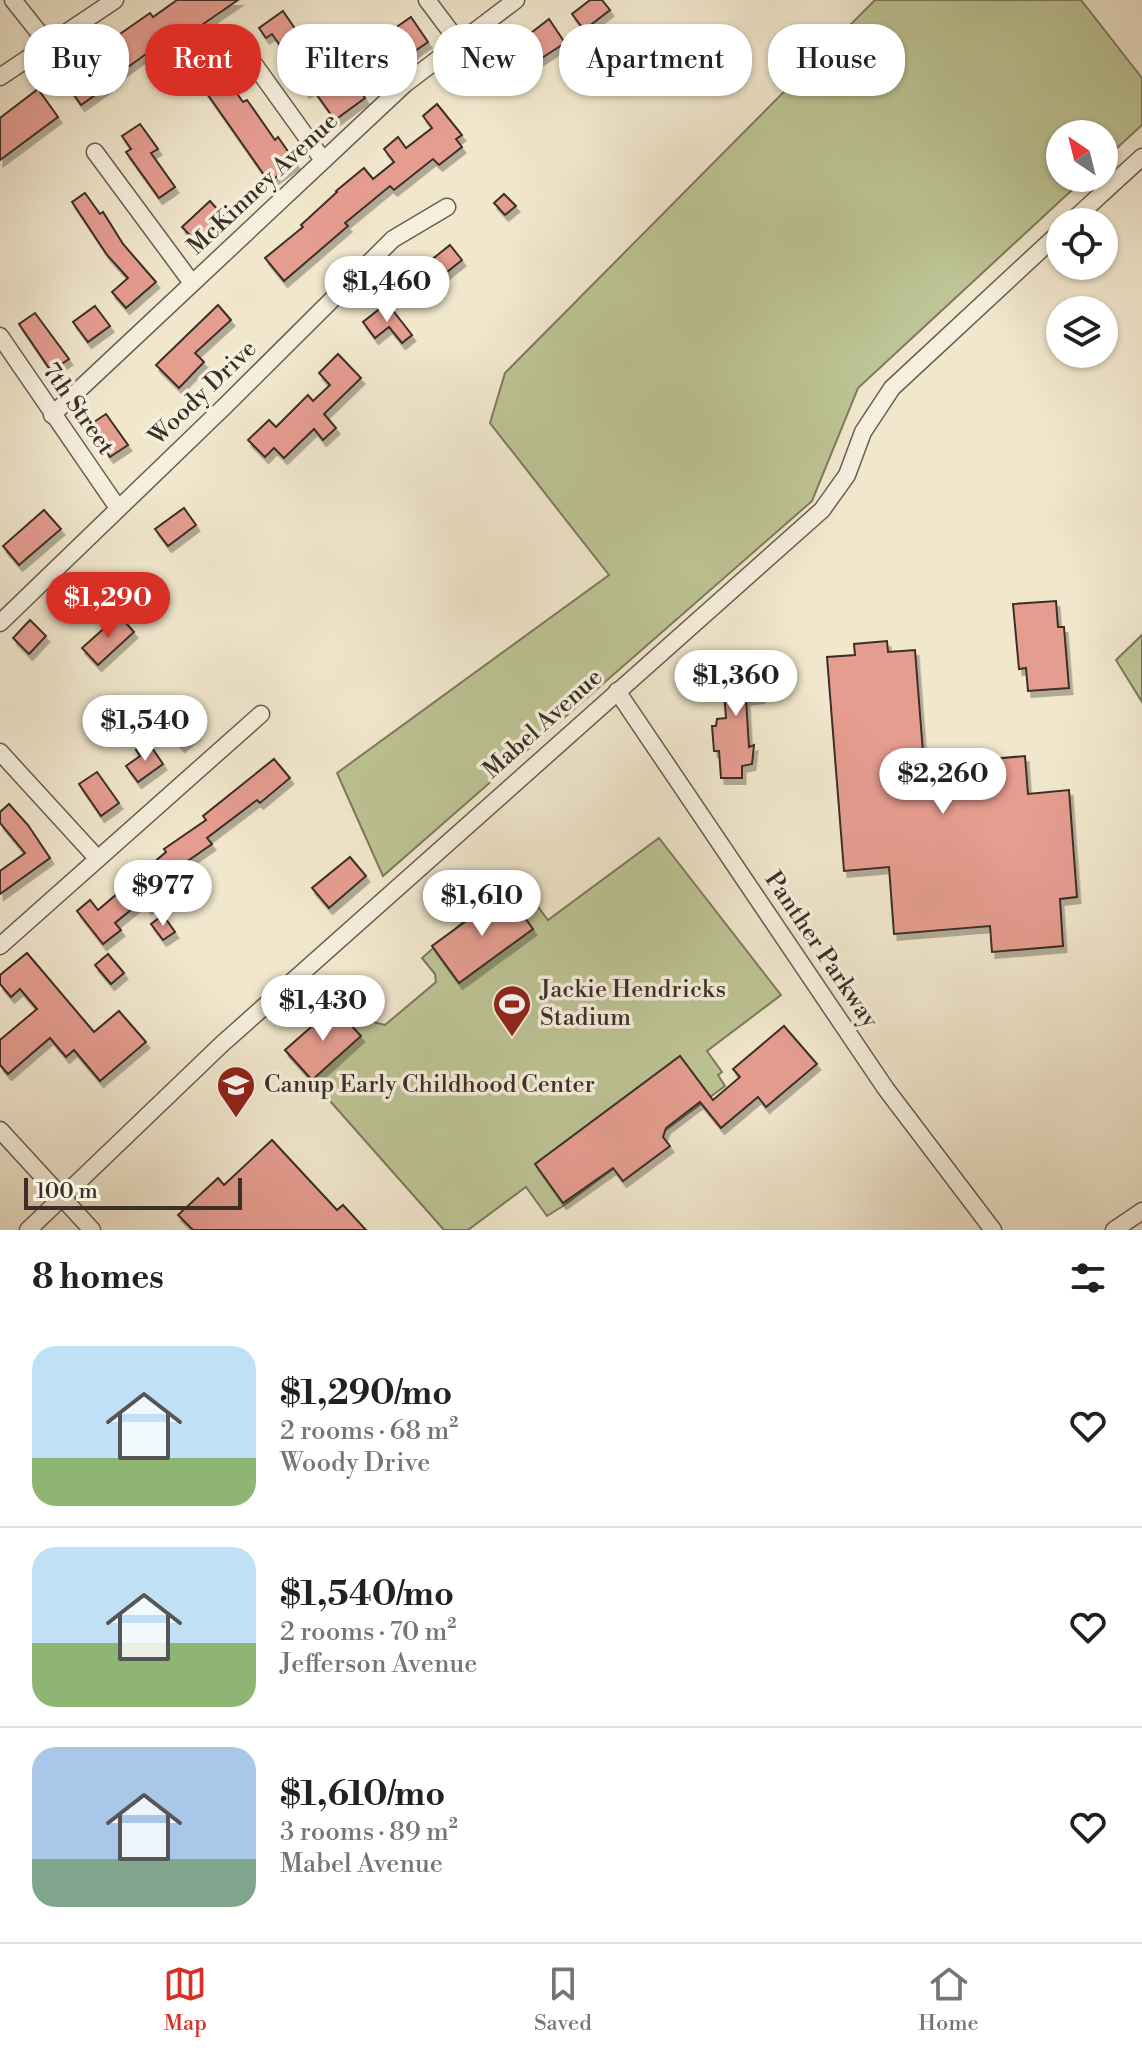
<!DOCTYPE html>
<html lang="en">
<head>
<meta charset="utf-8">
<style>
  :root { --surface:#fff; --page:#f2f2f2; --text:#202124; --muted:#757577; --line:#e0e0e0; --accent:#d93025 }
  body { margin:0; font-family:"Libre Bodoni",serif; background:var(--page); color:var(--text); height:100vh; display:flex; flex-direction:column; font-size:30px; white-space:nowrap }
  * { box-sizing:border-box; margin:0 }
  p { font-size:26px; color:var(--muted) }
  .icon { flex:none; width:44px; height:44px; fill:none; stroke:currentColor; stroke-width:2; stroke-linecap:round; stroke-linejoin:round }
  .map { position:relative; height:1230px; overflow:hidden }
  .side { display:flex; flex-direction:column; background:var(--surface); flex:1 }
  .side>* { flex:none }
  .guide { position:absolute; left:24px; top:24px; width:1094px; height:72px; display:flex; gap:16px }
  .needle { width:52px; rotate:325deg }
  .fabs { position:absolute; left:1046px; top:120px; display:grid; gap:16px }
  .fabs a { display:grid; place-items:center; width:72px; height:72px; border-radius:50%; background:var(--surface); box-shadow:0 2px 6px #0004; font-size:40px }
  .scale { position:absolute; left:24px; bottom:20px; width:218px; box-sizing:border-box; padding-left:8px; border:4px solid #3c2f27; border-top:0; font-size:22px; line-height:28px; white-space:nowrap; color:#3c2f27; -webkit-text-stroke:6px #f6efde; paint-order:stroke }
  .price { position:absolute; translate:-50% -68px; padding:0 18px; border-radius:28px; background:#fff; color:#222; font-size:26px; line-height:52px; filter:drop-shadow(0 2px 4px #0008) }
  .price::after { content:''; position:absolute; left:50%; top:48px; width:24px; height:18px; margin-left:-12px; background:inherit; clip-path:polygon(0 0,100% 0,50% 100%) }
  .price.selected { background:var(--accent); color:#fff }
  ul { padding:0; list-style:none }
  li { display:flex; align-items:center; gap:24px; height:200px; padding:0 32px }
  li+li { border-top:2px solid var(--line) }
  li span { display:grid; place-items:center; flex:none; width:224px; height:160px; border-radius:24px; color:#555 }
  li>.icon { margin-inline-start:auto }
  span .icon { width:96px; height:96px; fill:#fffc; stroke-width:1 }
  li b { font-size:34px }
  h2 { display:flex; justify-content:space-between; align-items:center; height:96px; padding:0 32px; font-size:34px }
  .tag { padding:0 28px; border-radius:32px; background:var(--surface); box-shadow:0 2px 6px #0004; font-size:28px; line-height:72px }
  .tag.selected { background:var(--accent); color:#fff }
  .menu { display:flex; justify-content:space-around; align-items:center; height:112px; border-top:2px solid var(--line); background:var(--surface); font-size:22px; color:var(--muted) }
  .menu a { display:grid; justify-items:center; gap:4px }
  .menu .selected { color:var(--accent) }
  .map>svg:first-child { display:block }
  .green { fill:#bdc495; stroke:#7c7a5e; stroke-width:2 }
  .building { fill:#e59d90; stroke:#3c2f27; stroke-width:2; filter:url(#shadow) }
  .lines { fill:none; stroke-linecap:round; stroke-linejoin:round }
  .minor-casing { stroke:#695d50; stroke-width:19 }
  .minor { stroke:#f6efde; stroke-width:16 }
  .labels { text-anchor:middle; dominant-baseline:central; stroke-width:7; stroke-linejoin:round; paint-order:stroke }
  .street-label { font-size:24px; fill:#3c2f27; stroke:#f6efde }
  .poi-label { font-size:24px; fill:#3c2f27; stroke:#f6efde; text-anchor:start }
</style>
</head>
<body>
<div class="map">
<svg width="1142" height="1230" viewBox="0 0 1142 1230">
  <defs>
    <filter id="shadow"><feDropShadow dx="3.5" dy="6" stdDeviation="0" flood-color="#0004"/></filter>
  </defs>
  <rect width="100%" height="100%" fill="#f1e7cd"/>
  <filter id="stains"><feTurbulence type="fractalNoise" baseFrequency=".0025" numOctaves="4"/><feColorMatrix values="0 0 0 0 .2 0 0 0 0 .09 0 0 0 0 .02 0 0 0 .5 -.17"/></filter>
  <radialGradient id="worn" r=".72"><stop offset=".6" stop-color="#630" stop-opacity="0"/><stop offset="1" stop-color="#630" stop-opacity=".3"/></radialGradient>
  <g class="green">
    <path d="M875,0H1081L1142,78V125L1104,160V134H1060V178H1085L858,388L812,501L383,876L337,773L609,575L490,423L505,373Z"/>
    <path d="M1142,635V702L1116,660Z"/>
    <path d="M659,838L781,995L707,1051L722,1072L718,1075L725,1086L563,1206L547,1216L526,1187L468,1230H444L285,1050L334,1007L350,1024L357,1018L385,1025L436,982L435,974L422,958L515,876L548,920Z"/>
  </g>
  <g class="building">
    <path d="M177,0H238L183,38L180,34L147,57L146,54L106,83L108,86L81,105L59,73L116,33L117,36L150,13L153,17Z"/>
    <path d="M590,0H602L610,10L584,30L572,14Z"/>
    <path d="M283,11L302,39L297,43L333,93L353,80L365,98L335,120L312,88L306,92L286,64L291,61L272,34L266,38L259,28Z"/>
    <path d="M411,17L428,42L388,70L378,55L388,48L381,38Z"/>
    <path d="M549,19L565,43L506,81L500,74L489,82L482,71Z"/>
    <path d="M214,61L243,102L247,100L275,140L278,137L296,163L269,182L194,75Z"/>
    <path d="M38,89L58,117L0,160V118Z"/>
    <path d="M437,104L462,135L456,139L462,147L439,165L433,159L394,190L390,186L345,223L348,226L284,281L265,258L303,227L301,225L337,192L336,191L364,168L373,179L394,162L384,149L398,137L406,148L432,128L423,116Z"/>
    <path d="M140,124L158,149L151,153L175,187L159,198L126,152L131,149L122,136Z"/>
    <path d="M85,193L100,214L103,212L123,244L156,282L126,308L112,292L128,278L107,255L72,202Z"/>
    <path d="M504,194L516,206L505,215L494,203Z"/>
    <path d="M210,201L226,219L199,245L182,227Z"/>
    <path d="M450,245L462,260L442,276L430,261Z"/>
    <path d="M387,303L412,335L402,343L389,327L375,338L363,322Z"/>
    <path d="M218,305L231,320L195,353L204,362L179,388L156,365Z"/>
    <path d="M95,306L110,326L88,342L73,322Z"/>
    <path d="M35,313L69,359L51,371L19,324Z"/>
    <path d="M338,354L361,378L324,414L336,428L323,440L314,429L284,458L274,448L265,457L248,440L269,420L276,427L308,395L313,401L330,385L319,373Z"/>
    <path d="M106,414L128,445L110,457L88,426Z"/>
    <path d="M184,508L196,525L168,546L155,529Z"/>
    <path d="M44,510L61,529L19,565L3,546Z"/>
    <path d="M1056,601L1058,627H1064L1069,688L1028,691L1026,668L1019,669L1013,604Z"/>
    <path d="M119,615L134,632L98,665L82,648Z"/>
    <path d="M30,620L46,636L29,654L13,638Z"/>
    <path d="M887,641L888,652L915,650L924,765L1025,756L1028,794L1069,790L1077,897L1060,899L1063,946L992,952L990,926L894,934L889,867L844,871L827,657L855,655L854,644Z"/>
    <path d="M754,659L761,697L746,699L749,747L754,745L752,764L742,766V778H721L719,751H714L712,726H716L717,719L726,718L722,664Z"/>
    <path d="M182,715L197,733L181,746L167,728Z"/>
    <path d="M148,742L163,764L138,782L126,766L140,756L136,750Z"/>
    <path d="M274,759L290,778L260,803L257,800L207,838L212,844L172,872L174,875L154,892L159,899L148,908L142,901L115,923L121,930L103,944L77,911L90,900L98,910L166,852L164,849L206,820L203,816Z"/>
    <path d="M97,772L119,803L101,816L79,784Z"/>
    <path d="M9,804L28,825L50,858L0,894V871L25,853L0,823V812Z"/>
    <path d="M350,857L366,876L329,908L312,888Z"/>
    <path d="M506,892L533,929L459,983L432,946Z"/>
    <path d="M163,915L175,932L163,940L151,924Z"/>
    <path d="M27,953L94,1032L119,1011L146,1042L100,1081L74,1050L66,1057L50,1038L8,1074L0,1065V1040L37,1009L20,989L11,997L0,984V975Z"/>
    <path d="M108,954L124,973L111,984L95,965Z"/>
    <path d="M334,1007L361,1036L312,1080L285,1050Z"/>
    <path d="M784,1026L817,1064L766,1107L758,1097L721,1128L700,1102L666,1128L663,1137L670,1146L623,1181L613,1168L563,1203L535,1164L680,1056L713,1100L740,1077L733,1069Z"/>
    <path d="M272,1140L337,1210L343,1205L366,1230H193L178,1215L218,1178L224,1185Z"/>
  </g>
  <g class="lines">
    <defs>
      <g id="minor">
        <path d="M13,0L48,44"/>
        <path d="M427,0L460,44"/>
        <path d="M236,39L323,160"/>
        <path d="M0,77L115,0"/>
        <path d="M95,152L192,283"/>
        <path d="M1071,222L1142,157"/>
        <path d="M0,336L118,508"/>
        <path d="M52,415L405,84L516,0"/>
        <path d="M0,623L225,406L393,239L447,207"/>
        <path d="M617,691L886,1089L993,1230"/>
        <path d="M0,752L97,858"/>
        <path d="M0,946L261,714"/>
        <path d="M0,1130L92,1230"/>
        <path d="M28,1230L222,1044L822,510L847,475L863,432L892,388L1060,232"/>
        <path d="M1114,1230L1142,1211"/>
      </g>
    </defs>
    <use href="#minor" class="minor-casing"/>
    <use href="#minor" class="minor"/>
  </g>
  <defs>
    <symbol id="stadium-pin" viewBox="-11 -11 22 30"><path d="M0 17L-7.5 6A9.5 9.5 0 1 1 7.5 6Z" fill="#8f2418" stroke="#f6efde"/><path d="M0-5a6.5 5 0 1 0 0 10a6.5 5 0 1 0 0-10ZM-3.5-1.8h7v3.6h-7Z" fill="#fff"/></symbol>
    <symbol id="school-pin" viewBox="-11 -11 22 30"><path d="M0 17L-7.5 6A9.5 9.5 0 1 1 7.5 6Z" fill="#8f2418" stroke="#f6efde"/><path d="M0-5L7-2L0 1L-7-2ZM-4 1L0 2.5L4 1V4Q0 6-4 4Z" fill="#fff"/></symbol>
  </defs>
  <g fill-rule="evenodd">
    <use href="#stadium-pin" x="490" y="982" width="44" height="60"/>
    <use href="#school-pin" x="214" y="1063" width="44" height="60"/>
  </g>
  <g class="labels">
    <g class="street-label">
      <text transform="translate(263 184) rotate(-43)">McKinney Avenue</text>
      <text transform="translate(203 393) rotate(-44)">Woody Drive</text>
      <text transform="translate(78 409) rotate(55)">7th Street</text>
      <text transform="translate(543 724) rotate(-42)">Mabel Avenue</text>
      <text transform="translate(821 950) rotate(56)">Panther Parkway</text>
    </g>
    <g class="poi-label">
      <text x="540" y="990">Jackie Hendricks<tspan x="540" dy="28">Stadium</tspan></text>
      <text x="264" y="1085">Canup Early Childhood Center</text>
    </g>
  </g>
  <rect width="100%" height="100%" filter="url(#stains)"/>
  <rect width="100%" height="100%" fill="url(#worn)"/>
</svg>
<div class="fabs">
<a><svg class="needle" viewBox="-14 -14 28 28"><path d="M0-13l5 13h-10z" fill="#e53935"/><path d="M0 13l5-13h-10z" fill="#757577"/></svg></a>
<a><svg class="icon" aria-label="locate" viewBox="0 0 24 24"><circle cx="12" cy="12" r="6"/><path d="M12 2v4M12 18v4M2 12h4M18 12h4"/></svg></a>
<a><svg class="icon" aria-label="layers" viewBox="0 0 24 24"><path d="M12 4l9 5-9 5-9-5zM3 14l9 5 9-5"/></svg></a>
</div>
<div class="scale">100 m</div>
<b class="price" style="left:387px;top:324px">$1,460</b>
<b class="price selected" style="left:108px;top:640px">$1,290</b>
<b class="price" style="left:736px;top:718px">$1,360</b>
<b class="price" style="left:145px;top:763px">$1,540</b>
<b class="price" style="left:943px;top:816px">$2,260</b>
<b class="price" style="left:163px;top:928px">$977</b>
<b class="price" style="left:482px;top:938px">$1,610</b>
<b class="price" style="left:323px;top:1043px">$1,430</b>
<div class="guide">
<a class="tag">Buy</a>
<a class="tag selected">Rent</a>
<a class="tag">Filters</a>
<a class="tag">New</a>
<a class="tag">Apartment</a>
<a class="tag">House</a>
</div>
</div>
<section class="side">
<h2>8 homes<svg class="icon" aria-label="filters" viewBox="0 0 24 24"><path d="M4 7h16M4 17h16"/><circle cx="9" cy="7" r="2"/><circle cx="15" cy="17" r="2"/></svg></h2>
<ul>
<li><span style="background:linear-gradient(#bfe0f5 70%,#8fb573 0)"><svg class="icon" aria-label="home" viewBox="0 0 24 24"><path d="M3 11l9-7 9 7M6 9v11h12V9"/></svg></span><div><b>$1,290/mo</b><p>2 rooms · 68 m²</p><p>Woody Drive</p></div><svg class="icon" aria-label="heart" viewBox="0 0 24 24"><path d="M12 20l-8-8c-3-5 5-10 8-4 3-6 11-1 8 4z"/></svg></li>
<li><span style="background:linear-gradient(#bfe0f5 60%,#8fb573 0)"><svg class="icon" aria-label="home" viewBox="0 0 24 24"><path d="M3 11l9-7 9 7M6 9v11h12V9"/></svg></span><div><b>$1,540/mo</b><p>2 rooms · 70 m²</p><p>Jefferson Avenue</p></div><svg class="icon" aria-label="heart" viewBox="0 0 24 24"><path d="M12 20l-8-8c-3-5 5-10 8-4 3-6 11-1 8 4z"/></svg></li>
<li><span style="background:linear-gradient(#a9c7e8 70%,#7fa58c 0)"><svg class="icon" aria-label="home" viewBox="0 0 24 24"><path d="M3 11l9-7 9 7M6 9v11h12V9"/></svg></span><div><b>$1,610/mo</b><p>3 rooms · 89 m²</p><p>Mabel Avenue</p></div><svg class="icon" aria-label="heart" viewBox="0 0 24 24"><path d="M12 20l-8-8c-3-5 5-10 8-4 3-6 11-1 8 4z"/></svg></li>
</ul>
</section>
<nav class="menu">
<a class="selected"><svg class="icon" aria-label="map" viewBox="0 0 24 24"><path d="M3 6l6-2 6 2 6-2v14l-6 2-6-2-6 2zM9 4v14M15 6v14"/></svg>Map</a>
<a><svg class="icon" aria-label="saved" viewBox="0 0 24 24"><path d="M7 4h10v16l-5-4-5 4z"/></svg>Saved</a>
<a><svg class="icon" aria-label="home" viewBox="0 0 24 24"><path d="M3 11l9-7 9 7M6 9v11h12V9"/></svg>Home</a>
</nav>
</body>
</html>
